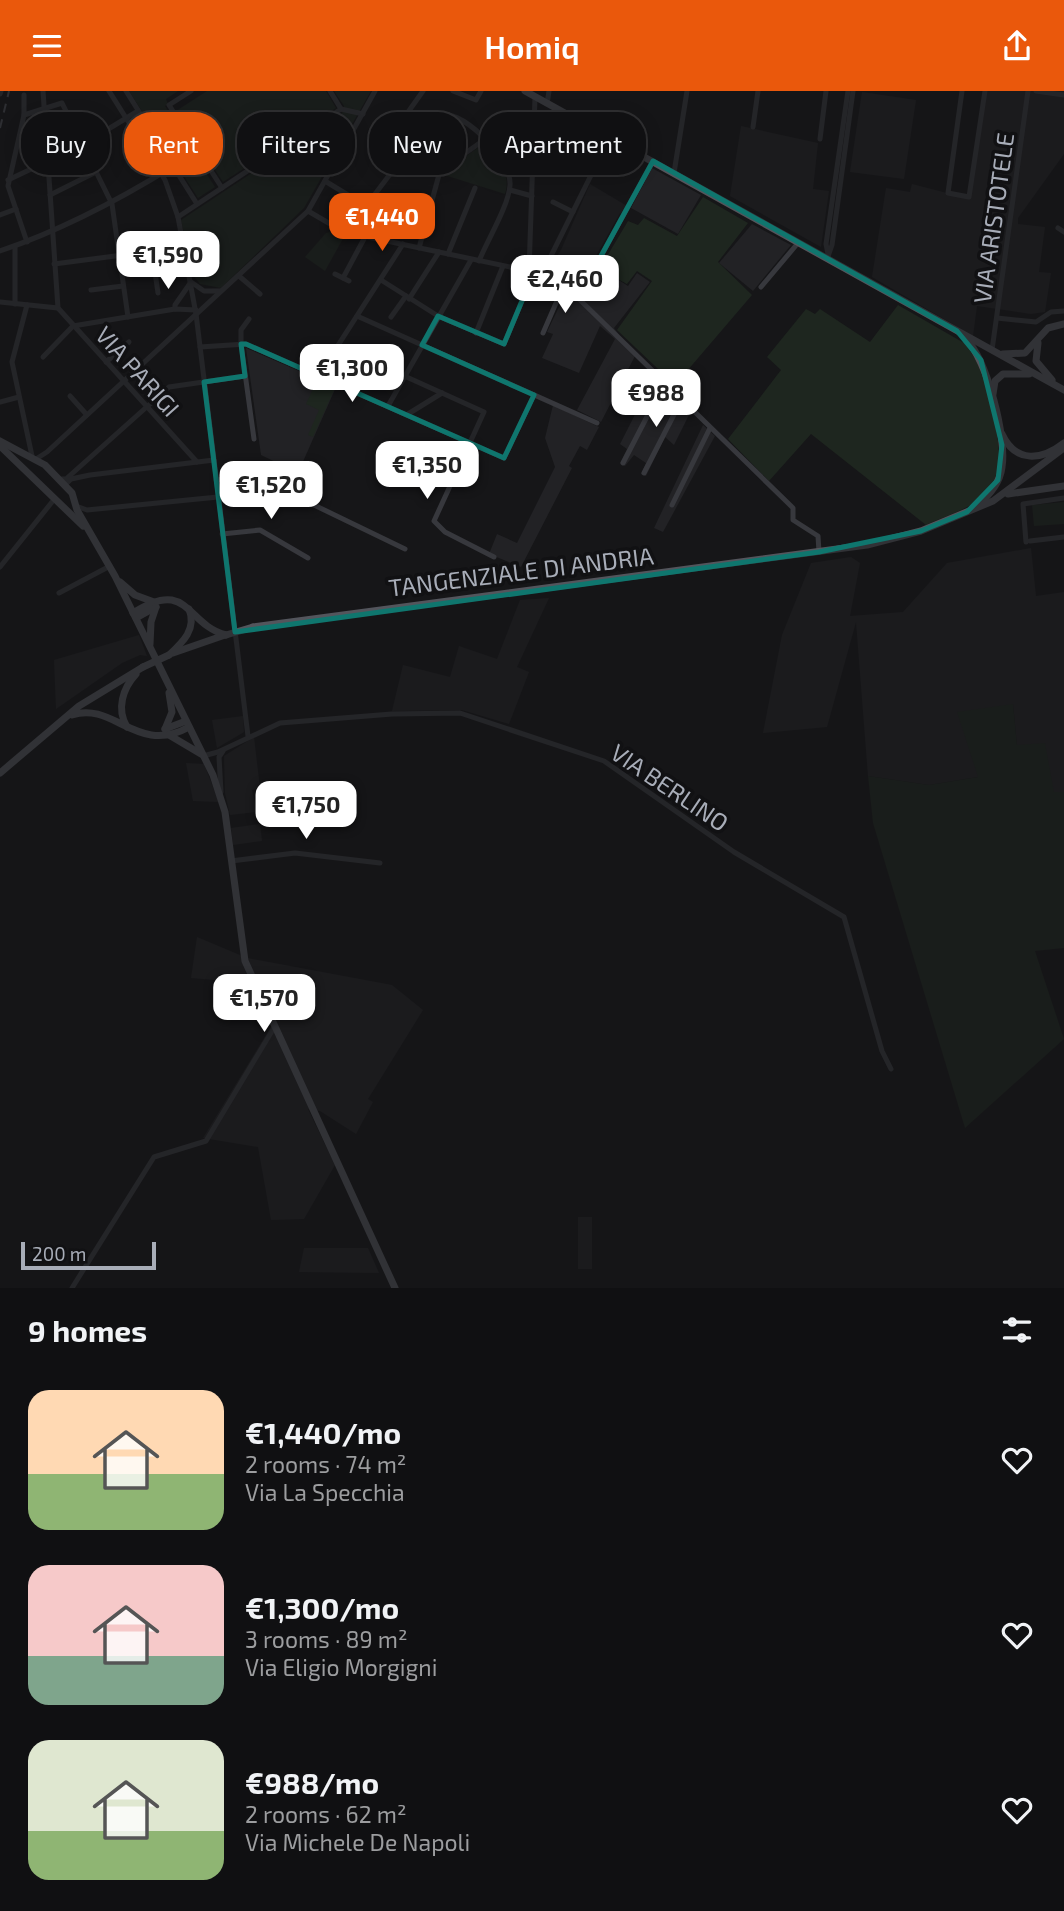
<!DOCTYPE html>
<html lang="en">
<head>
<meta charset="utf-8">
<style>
  :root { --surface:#101012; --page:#19191b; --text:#f1f3f6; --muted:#9c9d9f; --line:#303032; --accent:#ea580c }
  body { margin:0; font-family:"Exo 2",sans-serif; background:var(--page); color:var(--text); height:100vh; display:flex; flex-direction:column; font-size:26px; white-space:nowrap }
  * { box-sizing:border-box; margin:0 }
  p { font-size:23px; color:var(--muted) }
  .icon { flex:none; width:38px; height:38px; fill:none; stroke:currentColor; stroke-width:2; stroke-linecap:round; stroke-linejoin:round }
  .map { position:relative; height:1197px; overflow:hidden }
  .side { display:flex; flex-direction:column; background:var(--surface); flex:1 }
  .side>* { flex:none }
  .top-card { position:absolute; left:21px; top:21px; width:700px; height:63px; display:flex; gap:14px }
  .scale { position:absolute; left:21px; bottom:18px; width:135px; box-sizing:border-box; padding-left:7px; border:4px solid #a8adb8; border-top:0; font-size:19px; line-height:24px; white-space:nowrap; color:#a8adb8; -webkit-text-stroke:5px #111113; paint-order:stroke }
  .price { position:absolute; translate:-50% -60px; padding:0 16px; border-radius:14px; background:#fff; color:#222; font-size:23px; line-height:46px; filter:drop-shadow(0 2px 4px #0008) }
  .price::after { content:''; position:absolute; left:50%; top:42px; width:21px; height:16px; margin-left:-10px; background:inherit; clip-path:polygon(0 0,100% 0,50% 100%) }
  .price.on { background:var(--accent); color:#fff }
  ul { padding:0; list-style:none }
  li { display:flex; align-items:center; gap:21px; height:175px; padding:0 28px }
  li span { display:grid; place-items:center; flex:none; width:196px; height:140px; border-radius:21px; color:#555 }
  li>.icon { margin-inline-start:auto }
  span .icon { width:84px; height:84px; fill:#fffc; stroke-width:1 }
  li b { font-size:30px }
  h2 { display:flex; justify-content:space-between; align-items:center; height:84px; padding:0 28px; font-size:30px }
  .pill { padding:0 24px; border-radius:28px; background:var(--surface); box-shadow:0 4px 18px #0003,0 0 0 2px var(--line); font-size:24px; line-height:63px }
  .pill.on { background:var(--accent); color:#fff }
  header { display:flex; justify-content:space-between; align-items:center; height:91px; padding:0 28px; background:var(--accent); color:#fff; font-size:32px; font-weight:600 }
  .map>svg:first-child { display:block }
  .built { fill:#222225 }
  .green { fill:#1e261f }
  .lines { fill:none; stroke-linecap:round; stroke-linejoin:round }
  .minor { stroke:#37383d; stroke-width:5 }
  .major { stroke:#53555c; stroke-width:7 }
  .rail { stroke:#4a4c52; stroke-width:2; stroke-dasharray:9 7; stroke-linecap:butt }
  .major-bridge { stroke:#53555c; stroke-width:7 }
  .marked { fill:none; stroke:#0f766e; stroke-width:5; stroke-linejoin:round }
  .labels { text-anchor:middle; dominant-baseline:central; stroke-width:7; stroke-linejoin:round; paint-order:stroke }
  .street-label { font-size:24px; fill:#a8adb8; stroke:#111113 }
</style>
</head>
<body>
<header><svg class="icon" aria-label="menu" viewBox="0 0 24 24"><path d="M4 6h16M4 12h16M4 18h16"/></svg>Homiq<svg class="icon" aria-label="share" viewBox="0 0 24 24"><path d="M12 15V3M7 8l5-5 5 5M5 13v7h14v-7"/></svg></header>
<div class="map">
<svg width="1064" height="1197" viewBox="0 0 1064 1197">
  <rect width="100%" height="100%" fill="#161618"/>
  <g class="built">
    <path d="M987,0H1064V63L1018,127V133L1045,136L1039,181L1051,182L1045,221L1031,223L977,215L973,245L872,186L886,97L910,101L912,93L970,108Z"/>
    <path d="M862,1L916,9L904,88L850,81Z"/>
    <path d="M741,35L818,52L813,98L829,100L821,156L730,105Z"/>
    <path d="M652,77L701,104L678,143L631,117Z"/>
    <path d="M590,93L627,115L623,123L620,122L592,172L628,195L637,182L650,191L614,237L635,265L601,331L577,319L615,248L600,235L579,282L542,267L553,243L547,241L569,195L547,181L561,159Z"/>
    <path d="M752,133L791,154L753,200L719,172Z"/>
    <path d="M246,257L336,296L298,382L261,364Z"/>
    <path d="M654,286L691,320L674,354L665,346L646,385L641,383L646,372L634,364L625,375L620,372L627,358L620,353Z"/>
    <path d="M553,314L599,336L587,359L580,355L569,375L572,377L521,476L489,463L497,443L517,452L555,376L545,347Z"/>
    <path d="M703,334L715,345L663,441L654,437Z"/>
    <path d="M1031,457L1036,505L1064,501V701L1054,702L1017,655L1013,613L978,686L929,694L868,685L856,531L827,636L763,642L782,544L811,472L851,466L860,472L850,525L903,521L947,472Z"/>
    <path d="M549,507L517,576L529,581L509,633L462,619L392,620L403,574L450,586L459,555L497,568L520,509Z"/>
    <path d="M139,544L147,565L140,564L122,572L56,618L54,569Z"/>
    <path d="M243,625L244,641L217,657L212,629Z"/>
    <path d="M254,646L260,697L252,699L257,721L230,724L225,702L224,665Z"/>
    <path d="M186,672L204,673L219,711L193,710Z"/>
    <path d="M260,733L262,750L233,754L231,737Z"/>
    <path d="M197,846L247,867L392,894L423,919L368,1008L373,1011L356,1043L320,1020L308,1018L335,1074L304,1128L271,1129L258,1056L203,1047L272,934L251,892L191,887Z"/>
    <rect x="578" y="1126" width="14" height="52"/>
    <path d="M304,1157H368L379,1182L299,1181Z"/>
  </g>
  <g class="green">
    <path d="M129,0H178L166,8L168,13L165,15L190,56L172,67Z"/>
    <path d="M207,0H326L336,17L223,91L176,20Z"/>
    <path d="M334,0H371L304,117L221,197L200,193L193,184L181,129L342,22L344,15Z"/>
    <path d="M483,53C497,68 512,82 505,103L441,83Z"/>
    <path d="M197,68L215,96L198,107L180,79Z"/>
    <path d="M703,106L748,132L718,171L752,204L675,294L617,239L652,190L637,180L627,193L608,183L605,189L597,182L628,130L638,134L644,127L677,145Z"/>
    <path d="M333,140L345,144L325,180L305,166L326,142Z"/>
    <path d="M898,214L971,256L978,267C986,300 1014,372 989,400C975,416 946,425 926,434L811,343L769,390L728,348L781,279L767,266L806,218L815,223L820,218L870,251Z"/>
    <path d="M317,289L335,297L313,346L308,344L319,319L306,313Z"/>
    <path d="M1064,411V433L1034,435L1032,414Z"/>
    <path d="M1013,613L1017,654L1045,652L1054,701H1064V857L1035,860L1064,948L965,1037L873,732L868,685L929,694L978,686L957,621Z"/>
  </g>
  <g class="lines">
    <g class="minor">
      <path d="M43,0L58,217L197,371"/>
      <path d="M109,0L165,89L178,126L196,223L248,645"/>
      <path d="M126,0L197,113"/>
      <path d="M191,0L169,14L222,97"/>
      <path d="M423,0L391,45L440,80"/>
      <path d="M453,0L476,9L481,0"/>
      <path d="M962,0L948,102L969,106L985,0"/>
      <path d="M1036,0L1064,4"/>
      <path d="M0,3L1,0"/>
      <path d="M24,4V24L8,95L27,151"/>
      <path d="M547,13L549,0"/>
      <path d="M341,18L363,23"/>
      <path d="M24,24L62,12L112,113L128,226"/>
      <path d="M753,36L758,0"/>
      <path d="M534,44L596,75"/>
      <path d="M820,48L826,0"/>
      <path d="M170,72L196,56"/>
      <path d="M175,79L200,62"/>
      <path d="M674,82L687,0"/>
      <path d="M8,89L82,54L138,20"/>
      <path d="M325,90L366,115L434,25C459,12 512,68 510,94C509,114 487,150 479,170"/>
      <path d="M510,99L532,105"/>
      <path d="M50,104L96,81"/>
      <path d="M553,111L573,121"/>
      <path d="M308,120L344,141L529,180L547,185L578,207L789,413L793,417V429L818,445L819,461"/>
      <path d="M0,124L16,118"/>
      <path d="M178,126L341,18L330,0"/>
      <path d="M1058,137L1064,141"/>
      <path d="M15,155V213"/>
      <path d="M419,157L440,80L484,49"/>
      <path d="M0,160C62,139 117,110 172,76"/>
      <path d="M152,160L158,202"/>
      <path d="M448,163L475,97"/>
      <path d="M828,163L826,153L848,0"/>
      <path d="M827,168L832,154L853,0"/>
      <path d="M54,173L184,156"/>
      <path d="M529,180L535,6"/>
      <path d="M335,183L349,190"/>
      <path d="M542,183L610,46"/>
      <path d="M239,185L260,203"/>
      <path d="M343,187L365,146"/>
      <path d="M381,189L438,225L504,253L534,181"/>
      <path d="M191,191L204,200H220"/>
      <path d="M761,196L798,152"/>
      <path d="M91,199L123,195"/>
      <path d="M578,207L653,70"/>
      <path d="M409,208L439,161"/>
      <path d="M0,211L58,217"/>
      <path d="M27,214L12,271L32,365"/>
      <path d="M175,218V214L191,191"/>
      <path d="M357,225L597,332"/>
      <path d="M391,226L406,205"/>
      <path d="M997,227L1036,231L1051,221L1064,220"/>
      <path d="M249,228L241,239V253L254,348"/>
      <path d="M476,242L503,175"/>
      <path d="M543,242L563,196"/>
      <path d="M338,255L484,321L434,430L445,441L494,466"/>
      <path d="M200,256L246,253L504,367L534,304"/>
      <path d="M992,259L1028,0"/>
      <path d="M43,266L73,235L175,218L196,219"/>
      <path d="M106,271L129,251"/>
      <path d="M319,284L403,153"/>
      <path d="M70,305L87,324"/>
      <path d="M0,311L19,306"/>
      <path d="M388,315L471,169"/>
      <path d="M408,323L442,302"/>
      <path d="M36,368L47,361L308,120L375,0"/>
      <path d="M623,372L665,291"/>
      <path d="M644,382L682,308"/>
      <path d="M62,388H66L169,296L245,285"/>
      <path d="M216,389L254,385L405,458"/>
      <path d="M67,392L71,388L90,384L214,369"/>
      <path d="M672,414L710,337"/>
      <path d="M76,415L87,419L218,406"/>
      <path d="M222,443L260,439L308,467"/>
      <path d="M1030,450L1064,446"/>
      <path d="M1026,451L1023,413L1064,407"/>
      <path d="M0,476L52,411"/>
      <path d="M59,502L110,475"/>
      <path d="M203,665L218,661L280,632L392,623L460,622L604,670L734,761L844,826L882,960L891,978"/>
      <path d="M221,701L219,666L223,660"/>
      <path d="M231,770L295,762L380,772"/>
      <path d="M72,1197L154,1066L206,1050L275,935"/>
    </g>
    <g class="major">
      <path d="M525,0L1064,299"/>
      <path d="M966,248C987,269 1007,346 1002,376C1000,392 989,405 976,415"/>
      <path d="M1038,252L1036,270L1052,289"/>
      <path d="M1003,263L1025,262L1048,237L1064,233"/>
      <path d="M993,303L995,290L1003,283H1029"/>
      <path d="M1002,343C1016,373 1042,369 1064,352"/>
      <path d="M0,350L45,374L72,402L77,419L115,485L213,684L225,721L245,870L395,1197"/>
      <path d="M0,355L83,435"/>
      <path d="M1008,403L1064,395"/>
      <path d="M120,491L135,504L154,511"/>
      <path d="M133,522C189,486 185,533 226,544"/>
      <path d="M136,527L156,516"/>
      <path d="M253,536L867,454L921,440L993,410L1064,357"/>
      <path d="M150,553L151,531L156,516"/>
      <path d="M173,562L225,544"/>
      <path d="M169,564C183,551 197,538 189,518"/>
      <path d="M72,624C114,610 137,665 189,636"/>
      <path d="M127,636C116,618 123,597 136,583"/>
      <path d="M165,638L172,621L169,602"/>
      <path d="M165,638L186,630"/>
      <path d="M169,644L201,663"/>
      <path d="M0,682L79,615L143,576"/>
    </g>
    <path class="rail" d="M0,37L9,0"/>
    <g class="major-bridge">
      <path d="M226,544L253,536"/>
      <path d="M143,576L169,564"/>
    </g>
  </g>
  <path d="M0 0H1064V1197H0ZM653,70L957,240L981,269L1002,354L998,389L967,421L921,440L819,461L235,541L204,291L245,285L241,253H246L504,367L534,304L422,254L438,225L504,253L534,181L578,207Z" fill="#161618" fill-opacity=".55" fill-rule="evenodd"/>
  <path class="marked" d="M653,70L957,240L981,269L1002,354L998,389L967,421L921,440L819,461L235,541L204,291L245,285L241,253H246L504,367L534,304L422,254L438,225L504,253L534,181L578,207Z"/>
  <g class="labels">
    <g class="street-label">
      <text transform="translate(993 127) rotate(-82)">VIA ARISTOTELE</text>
      <text transform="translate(138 280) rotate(48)">VIA PARIGI</text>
      <text transform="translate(521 480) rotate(-7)">TANGENZIALE DI ANDRIA</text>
      <text transform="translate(670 696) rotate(34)">VIA BERLINO</text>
    </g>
  </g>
</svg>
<div class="scale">200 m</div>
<b class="price on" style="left:382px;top:162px">€1,440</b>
<b class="price" style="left:168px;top:200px">€1,590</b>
<b class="price" style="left:565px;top:224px">€2,460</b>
<b class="price" style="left:352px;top:313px">€1,300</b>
<b class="price" style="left:656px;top:338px">€988</b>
<b class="price" style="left:427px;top:410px">€1,350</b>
<b class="price" style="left:271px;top:430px">€1,520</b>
<b class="price" style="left:306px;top:750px">€1,750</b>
<b class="price" style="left:264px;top:943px">€1,570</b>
<div class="top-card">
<a class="pill">Buy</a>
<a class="pill on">Rent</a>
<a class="pill">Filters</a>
<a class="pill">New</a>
<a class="pill">Apartment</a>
</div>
</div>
<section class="side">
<h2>9 homes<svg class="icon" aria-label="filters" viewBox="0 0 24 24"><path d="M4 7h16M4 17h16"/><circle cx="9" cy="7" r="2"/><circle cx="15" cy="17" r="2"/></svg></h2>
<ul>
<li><span style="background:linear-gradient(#ffd9b3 60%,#8fb573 0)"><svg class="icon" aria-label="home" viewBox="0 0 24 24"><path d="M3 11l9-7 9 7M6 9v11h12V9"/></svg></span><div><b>€1,440/mo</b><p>2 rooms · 74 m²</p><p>Via La Specchia</p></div><svg class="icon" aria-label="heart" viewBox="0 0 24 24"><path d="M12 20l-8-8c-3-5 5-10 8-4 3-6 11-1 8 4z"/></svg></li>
<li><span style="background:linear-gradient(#f6c9c9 65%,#7fa58c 0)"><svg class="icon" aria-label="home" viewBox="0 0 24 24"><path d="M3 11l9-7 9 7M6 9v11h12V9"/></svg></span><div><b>€1,300/mo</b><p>3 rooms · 89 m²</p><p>Via Eligio Morgigni</p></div><svg class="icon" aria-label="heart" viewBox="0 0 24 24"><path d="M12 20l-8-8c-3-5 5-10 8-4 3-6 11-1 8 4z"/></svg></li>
<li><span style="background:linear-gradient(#dfe7d0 65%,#8fb573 0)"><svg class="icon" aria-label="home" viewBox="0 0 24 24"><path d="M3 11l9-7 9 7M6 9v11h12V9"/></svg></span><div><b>€988/mo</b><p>2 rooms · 62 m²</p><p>Via Michele De Napoli</p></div><svg class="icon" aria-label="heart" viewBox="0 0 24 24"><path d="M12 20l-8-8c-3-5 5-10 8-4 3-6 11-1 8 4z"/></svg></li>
</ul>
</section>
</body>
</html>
